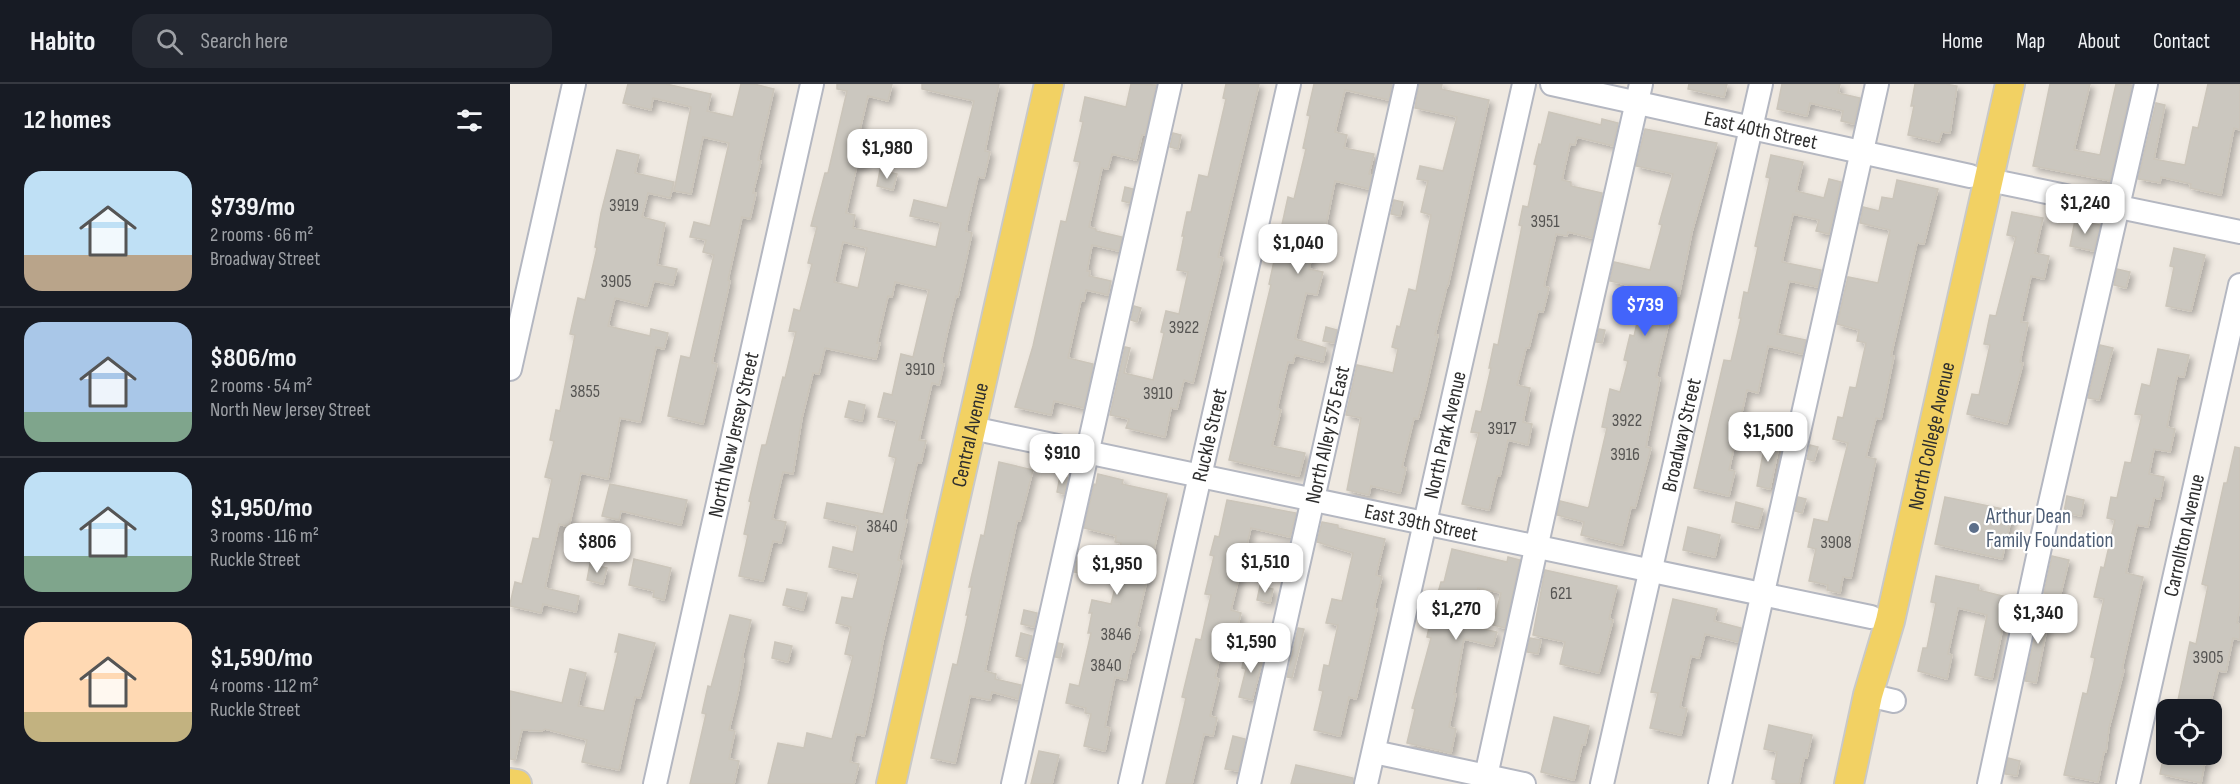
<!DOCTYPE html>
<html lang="en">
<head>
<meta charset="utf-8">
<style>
  :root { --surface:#171b24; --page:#242831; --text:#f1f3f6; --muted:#9ea1a6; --line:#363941; --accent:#4264fb }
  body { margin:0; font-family:"Sofia Sans Condensed",sans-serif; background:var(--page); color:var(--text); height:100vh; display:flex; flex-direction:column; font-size:22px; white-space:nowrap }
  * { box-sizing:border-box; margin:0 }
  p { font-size:20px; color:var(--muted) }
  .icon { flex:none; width:33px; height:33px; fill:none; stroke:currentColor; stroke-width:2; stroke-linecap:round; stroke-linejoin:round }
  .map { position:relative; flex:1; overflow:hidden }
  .panel { display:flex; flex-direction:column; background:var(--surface); width:510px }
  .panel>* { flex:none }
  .tools { position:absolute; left:1646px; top:615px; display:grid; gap:12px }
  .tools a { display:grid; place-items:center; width:66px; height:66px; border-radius:12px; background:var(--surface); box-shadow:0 3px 9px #0003; font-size:30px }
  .price { position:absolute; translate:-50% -51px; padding:0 14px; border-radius:12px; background:#fff; color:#222; font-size:20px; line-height:39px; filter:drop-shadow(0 2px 3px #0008) }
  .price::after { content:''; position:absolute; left:50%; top:36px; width:18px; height:14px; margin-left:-9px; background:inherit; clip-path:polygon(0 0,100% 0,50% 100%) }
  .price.active { background:var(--accent); color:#fff }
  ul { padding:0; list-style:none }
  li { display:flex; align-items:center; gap:18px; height:150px; padding:0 24px }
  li+li { border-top:2px solid var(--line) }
  li span { display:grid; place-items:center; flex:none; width:168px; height:120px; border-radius:18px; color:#555 }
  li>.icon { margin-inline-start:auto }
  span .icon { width:72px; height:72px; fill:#fffc; stroke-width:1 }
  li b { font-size:26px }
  h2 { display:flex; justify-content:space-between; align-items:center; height:72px; padding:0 24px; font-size:26px }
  header { display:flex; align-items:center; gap:36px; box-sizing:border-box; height:84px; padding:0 30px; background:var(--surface); border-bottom:2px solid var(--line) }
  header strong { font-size:28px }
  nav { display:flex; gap:33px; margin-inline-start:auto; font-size:21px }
  .search { width:420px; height:54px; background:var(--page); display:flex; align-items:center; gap:15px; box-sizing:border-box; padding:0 21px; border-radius:18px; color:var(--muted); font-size:22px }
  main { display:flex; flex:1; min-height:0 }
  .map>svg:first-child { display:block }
  .building { fill:#cbc7bf; stroke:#cbc5ba; stroke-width:1.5; fill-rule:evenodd; filter:url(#shadow) }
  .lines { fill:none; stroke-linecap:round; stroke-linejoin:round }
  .minor-casing { stroke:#b4b7c1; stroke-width:26 }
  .major-casing { stroke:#c9c9c9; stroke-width:32 }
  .minor { stroke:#fff; stroke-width:22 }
  .major { stroke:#f2d163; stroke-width:28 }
  .service-dot { fill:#5c6f8a; stroke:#fff; stroke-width:2 }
  .labels { text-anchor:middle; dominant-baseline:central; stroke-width:4.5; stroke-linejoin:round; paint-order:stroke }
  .number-label { font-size:18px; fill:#555452 }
  .street-label { font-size:21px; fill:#2e2e2e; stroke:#fff }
  .service-label { font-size:21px; fill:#4e5e75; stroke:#fff; text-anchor:start }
</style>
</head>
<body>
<header>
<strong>Habito</strong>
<div class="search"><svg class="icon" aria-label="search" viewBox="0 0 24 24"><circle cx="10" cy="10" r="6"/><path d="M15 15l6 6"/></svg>Search here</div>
<nav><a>Home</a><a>Map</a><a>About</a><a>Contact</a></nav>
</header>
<main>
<section class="panel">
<h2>12 homes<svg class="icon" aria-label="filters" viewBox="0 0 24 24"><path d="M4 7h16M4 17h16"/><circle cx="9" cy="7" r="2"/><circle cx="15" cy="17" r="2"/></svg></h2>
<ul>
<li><span style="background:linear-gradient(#bfe0f5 70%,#b9a48a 0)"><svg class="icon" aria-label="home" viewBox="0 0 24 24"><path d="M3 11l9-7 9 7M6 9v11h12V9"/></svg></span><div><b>$739/mo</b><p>2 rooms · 66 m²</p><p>Broadway Street</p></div></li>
<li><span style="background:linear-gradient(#a9c7e8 75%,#7fa58c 0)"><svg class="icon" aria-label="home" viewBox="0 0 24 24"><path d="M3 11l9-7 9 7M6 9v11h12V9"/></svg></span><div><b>$806/mo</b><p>2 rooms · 54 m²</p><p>North New Jersey Street</p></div></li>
<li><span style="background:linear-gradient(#bfe0f5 70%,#7fa58c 0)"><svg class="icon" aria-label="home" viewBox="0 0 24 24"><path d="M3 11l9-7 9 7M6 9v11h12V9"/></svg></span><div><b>$1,950/mo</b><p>3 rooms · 116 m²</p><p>Ruckle Street</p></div></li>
<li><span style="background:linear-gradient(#ffd9b3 75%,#c2b280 0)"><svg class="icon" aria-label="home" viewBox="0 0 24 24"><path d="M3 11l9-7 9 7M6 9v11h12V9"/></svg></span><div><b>$1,590/mo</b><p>4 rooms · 112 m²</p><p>Ruckle Street</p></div></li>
</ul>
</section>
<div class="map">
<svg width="1730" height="700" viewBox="0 0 1730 700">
  <defs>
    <filter id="shadow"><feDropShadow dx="4" dy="4" stdDeviation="3" flood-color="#0004"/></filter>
  </defs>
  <rect width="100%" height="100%" fill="#efe9e1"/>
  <g class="building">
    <path d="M118,0H156L201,10L197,27L223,33L231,0H244L264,5L248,76L251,77L243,109H246L240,135L232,133L218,196L220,197L202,279L207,280L193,340L158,332L171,272L180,274L204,171L193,168L196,156L180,153L184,138L200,142L219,59L193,53L181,110L164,107L181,23L143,14L141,26L113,19Z"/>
    <path d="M327,0H382L378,17L358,12L347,58L358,61L353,82L347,81L336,129L345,131L343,144L426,163L431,139L400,132L404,116L437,124L464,17L412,5V0H489L475,67L480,68L474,94L468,93L456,147L462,149L448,213L446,212L437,250L431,279L434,280L429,301L422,299L409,356L416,357L411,379H407L394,435L397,436L388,476L392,477L373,557L363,611L354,652L346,650L340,678L349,680L344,700H258L268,659L294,664L297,649L322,655L343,572L335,570L341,543L326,539L332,513L343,515L349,490L319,483L323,463L343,468L348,442L314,434L317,419L373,430L386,374L379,372L387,337L368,333L374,309L382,311L391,270L403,273L419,206L385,198L382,213L378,212L367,259H370L366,275L315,264L309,290L303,289L292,334L283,390L273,388L262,435L276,438L271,459L263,457L253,497L229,492L238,451L234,450L241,418L239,417L252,361H256L273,293L275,294L286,248L279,247L284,225L290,227L302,180L298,179L307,143L301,142L315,89H318L337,7L327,5ZM333,158L357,164L348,204L324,198Z"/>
    <path d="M621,0L646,1L635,51H632L626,76L602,70L598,85L592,84L579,143L586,145V147L612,153L609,167L582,161L577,187H580L579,192L601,197L598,211L576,206L574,217L571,216L558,274L583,280L574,324L544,317L541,331L505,323L523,262L551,137L556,138L570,78L564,77L573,38L570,37L575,13L616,23Z"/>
    <path d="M716,0H749L708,173L713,174L683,299L674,296L667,325L661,324L655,353L616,344L619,335L600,331L615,263L620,264L614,289L643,296L654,249L651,248L656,227L669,230L678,188L667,186L674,152H672L677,128H681L689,91L698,93L716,15L713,14Z"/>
    <path d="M804,0H882L879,16L835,6L825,48L837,51L834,64L864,70L859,90L862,91L859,105L825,97L815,147L808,146L799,185L813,188L807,211L796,209L785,255L816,264L813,278L785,271L783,279L778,278L767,325L771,326L762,362L795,369L789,392L719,376L761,201L759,200L778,113L784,115L796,65L793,64L800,32L797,31Z"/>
    <path d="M909,0H932L931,5L979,16L938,202H937L925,251H928L916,304L908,335L904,334L892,383L896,384L890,409L861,402L859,411L837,406L851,334L836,331L847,281L883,289L888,265L882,263L887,242L890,243L899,205L906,207L921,131L911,128L918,97L907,95L910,82L933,87L947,33L905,24Z"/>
    <path d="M1179,0H1217L1214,13L1178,5Z"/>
    <path d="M1272,0H1330L1328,9L1350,14L1344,40L1331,37L1333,27L1300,19L1297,32L1267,25Z"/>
    <path d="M1405,0H1435L1447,2L1440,49L1432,48L1429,58L1398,51L1404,22H1401Z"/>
    <path d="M1540,0H1580L1564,66L1590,71L1606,0L1622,1L1600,97L1523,82Z"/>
    <path d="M1698,0H1730V46L1724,44L1711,111L1680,104L1681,100L1651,93L1650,99L1628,95L1646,19L1655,21L1644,75L1675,81L1683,43L1688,44Z"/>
    <path d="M1039,28L1091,41L1092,35L1108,39L1103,62L1067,53L1065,61L1060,60L1052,96L1061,98V102L1092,109L1082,154L1058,148L1057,152L1046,150L1034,202L1039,204L1033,228L1028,227L1019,264H1016L1007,301L1020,304L1013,338L1022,340L1018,361L998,356L990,392H987L979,426L952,420L969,349L961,348L966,327L971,328L981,284H979L984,260L988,261L1012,142L1009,141L1013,122L1018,123L1027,81L1024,80L1029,60L1031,61Z"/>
    <path d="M1135,45L1207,59L1182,148L1169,212H1165L1146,293L1150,294L1136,363L1141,364L1125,424L1121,423L1112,461L1071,451L1074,438L1047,431L1050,417L1078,424L1079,422L1097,344L1092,343L1100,305L1110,308L1118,277L1114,276L1120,251L1124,252L1135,205L1100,197L1104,178L1140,186L1152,141L1149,140L1163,90L1126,82Z"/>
    <path d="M663,49L671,51L668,65L660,63Z"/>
    <path d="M107,66L129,71L125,89L164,98L160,114L138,109L132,133L155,139L147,181L167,185L163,201L144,197L137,222L105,214L98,242L140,252L141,245L158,249L154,265L146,263L130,338L110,334L98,395L71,389L59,443L49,440L35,504L69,512L66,528L33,520L31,529L0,522V520L5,498L12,500L23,454L29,455L42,395L35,393L44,357L40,356L46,326L50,327L65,251L60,250L68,214L75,216L87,164L85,163L91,129Z"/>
    <path d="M1261,71L1293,78L1286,107L1314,114L1319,95L1331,98L1319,150L1306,147L1309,136L1283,130L1272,178L1311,186L1308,203L1279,197L1267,250L1296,256L1292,270L1258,262L1248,309L1237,306L1219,386L1225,387L1219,412L1184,404L1214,276L1221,277L1231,234H1229L1234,208L1238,209L1248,163L1245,162L1260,94L1256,93Z"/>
    <path d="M370,86L387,90L383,106L367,102Z"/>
    <path d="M1387,96L1428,105L1414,160L1407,159L1381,272H1384L1371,335L1366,334L1356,373L1366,375L1341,494L1333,493L1330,509L1317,506L1318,501L1299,497L1306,465L1298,463L1304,435L1318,438L1338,359L1323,355L1328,333L1333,334L1340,303L1346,304L1356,259L1347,257L1349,246L1327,240L1338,193L1368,199L1380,146L1350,139L1353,123L1369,127L1372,113L1383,115Z"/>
    <path d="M615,103L623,105L620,119L612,117Z"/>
    <path d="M884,116L893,118L890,132L881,130Z"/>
    <path d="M1502,128L1533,134L1525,169L1539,172L1534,195L1521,192L1511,238L1518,239L1510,278L1513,279L1497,340L1457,330L1462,310L1469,311L1480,261L1474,260L1480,231L1486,232L1506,153L1497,151Z"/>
    <path d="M1565,136L1590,141L1584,167L1560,162Z"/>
    <path d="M1664,164L1695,171L1681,227L1656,222L1664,183L1660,182Z"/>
    <path d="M1607,185L1620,188L1616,204L1604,201Z"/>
    <path d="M624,222L631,224L627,238L621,236Z"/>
    <path d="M816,243L827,246L824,259L813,257Z"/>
    <path d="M1089,245L1095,246L1092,259L1086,258Z"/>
    <path d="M1590,261L1603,264L1589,316L1578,314Z"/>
    <path d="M1648,265L1679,271L1674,293L1667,292L1657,343L1665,345L1660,368L1644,365L1639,390L1654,393L1650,415L1644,414L1638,443L1627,441L1616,489L1633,493L1612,585L1614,586L1599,644L1596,668H1594L1588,698L1554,691L1573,609L1577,610L1585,574L1581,573L1594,515L1584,513L1591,483L1594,484L1605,436L1597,434L1601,413L1607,414L1615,378L1621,379L1632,331L1625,330L1632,300L1640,302Z"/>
    <path d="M339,317L355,321L352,337L335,333Z"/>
    <path d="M1256,354L1270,357L1260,405L1247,402Z"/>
    <path d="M1300,361L1308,363L1304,377L1297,375Z"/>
    <path d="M1725,363L1730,364V523L1727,539L1730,540V556L1723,554L1716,588L1708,587L1699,626H1666L1680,558L1686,560L1698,502L1692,500L1714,399H1717Z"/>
    <path d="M489,378L523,386L510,437H507L475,587L486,590L485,595L511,601L508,615L482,608L480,616L460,612L445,679L421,674L443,580L447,581L458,531H456L462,503H459L471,451L474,452Z"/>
    <path d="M588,390L613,396L612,400L657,410L626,543L630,544L624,568L622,567L616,596L605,593L595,643L600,644L595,667L574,662L581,630L575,629L576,624L556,619L560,600L569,602L581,549H578L582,529H579L582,516L601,520L608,492L604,491L611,459L605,458L606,452L574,444L584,400L586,401Z"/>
    <path d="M550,392L558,394L554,410L547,408Z"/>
    <path d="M100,400L177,416L171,441L111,427L109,436L92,432Z"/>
    <path d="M1557,412L1574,416L1571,432L1554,428Z"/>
    <path d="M1288,413L1296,415L1292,429L1285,427Z"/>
    <path d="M1435,413L1503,427L1492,475L1425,460Z"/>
    <path d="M717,416L786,429L780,453L741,444L721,526L731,529L726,549L716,547L705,594L709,595L700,632L707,634L703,652L694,650L682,700H656L676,614L672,613L686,555L691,556L701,511L695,510L704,472L700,471L705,452L709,453Z"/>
    <path d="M1226,418L1253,425L1248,444L1222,438Z"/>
    <path d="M812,438L828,441V444L875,455L866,491L872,493L864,524L867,525L852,590L846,615L839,613L830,652L804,646L813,607L809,606L814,581L819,582L828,541L816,539L822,515L832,517L843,469L807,458Z"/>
    <path d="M1178,443L1210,451L1205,473L1173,466Z"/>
    <path d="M942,465L997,478L998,473L1010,476L995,544L983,541L991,509L968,504L959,542L987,548L983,562L954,555L944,610H946L939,643L946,645L941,669L897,659L905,625L902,624L921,554L917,553L921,534L931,498H934Z"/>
    <path d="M1542,472L1559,476L1550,513L1534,509Z"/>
    <path d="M568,473L580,476L577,491L564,488Z"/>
    <path d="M124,475L161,484L154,516L143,513L144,507L119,501Z"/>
    <path d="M80,480L97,484L93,500L77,496Z"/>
    <path d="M1035,486L1107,502L1099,535L1103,536L1089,589L1050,580L1055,558L1023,551Z"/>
    <path d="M1426,492L1469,501L1468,506L1505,515L1502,530L1496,529L1482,595L1465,591L1477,531L1448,524L1438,570L1442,571L1437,595L1408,587L1413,564H1417L1426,519L1421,518Z"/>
    <path d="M750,502L763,505L760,519L747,516Z"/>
    <path d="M277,505L297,509L293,526L273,521Z"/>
    <path d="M1163,515L1207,525L1204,537L1231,544L1228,558L1195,550L1189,574L1181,572L1170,623L1177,625L1171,651L1140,644L1148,609L1141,608Z"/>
    <path d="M1531,522L1541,524L1526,599L1515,597Z"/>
    <path d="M514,526L527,529L524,543L511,540Z"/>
    <path d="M220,531L241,536L232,574L234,575L228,609L219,646L225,647L219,675L229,677L224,700H180L196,630L192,629L198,602L201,603Z"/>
    <path d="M788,544L794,545L782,594L777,593Z"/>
    <path d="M511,549L522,552L517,575L506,572Z"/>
    <path d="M109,550L145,559L130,614L125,613L109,686L72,678L77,656L35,645L32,647L12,646L5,676L0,675V607L52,619L60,585L76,589L68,622L94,627L108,568H105Z"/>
    <path d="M1020,554L1031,556L1028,570L1017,568Z"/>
    <path d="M265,558L282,562L278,578L262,574Z"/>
    <path d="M548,559L553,560L550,574L545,573Z"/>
    <path d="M735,567L754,571L742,616L729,613L736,585L732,584Z"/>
    <path d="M1044,633L1079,642L1075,661H1072L1064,696L1031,688Z"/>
    <path d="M1259,641L1302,651L1297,674H1294L1289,700H1266V696L1262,695L1267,668L1254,665Z"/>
    <path d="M723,652L735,655L728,687L715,685Z"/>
    <path d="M529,667L549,671L542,700H521Z"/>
    <path d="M1654,670L1696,673L1691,699L1650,690Z"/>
    <path d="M1498,674L1510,677L1507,692L1495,690Z"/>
    <path d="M786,681L843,694V700H781Z"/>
  </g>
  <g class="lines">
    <defs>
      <g id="minor">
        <path id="s1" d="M1042,0L1460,92"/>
        <path d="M1479,96L1730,148"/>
        <path d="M0,285L64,0"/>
        <path id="s2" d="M462,344L1361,533"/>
        <path d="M1358,611L1384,617"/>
        <path d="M864,668L1014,700"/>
        <path d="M976,692L1051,351L1131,0"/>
        <path id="s3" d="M145,700L302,0"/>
        <path d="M503,700L660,0"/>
        <path id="s4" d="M620,700L779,0"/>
        <path id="s5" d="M739,700L896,0"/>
        <path id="s6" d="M856,700L1014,0"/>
        <path id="s7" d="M1092,700L1251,0"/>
        <path d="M1210,700L1367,0"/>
        <path d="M1479,700L1532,454L1636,0"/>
        <path id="s8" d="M1618,700L1730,201"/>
      </g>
      <g id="major">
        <path d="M0,699L7,700"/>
        <path id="s9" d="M381,700L539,0"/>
        <path id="s10" d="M1339,700L1358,611L1380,537L1500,0"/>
      </g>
    </defs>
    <use href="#minor" class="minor-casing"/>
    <use href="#major" class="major-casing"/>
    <use href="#minor" class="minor"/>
    <use href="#major" class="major"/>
  </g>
  <circle class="service-dot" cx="1464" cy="444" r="6"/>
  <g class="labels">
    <g class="number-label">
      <text x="114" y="121">3919</text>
      <text x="1035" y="137">3951</text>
      <text x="106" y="197">3905</text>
      <text x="674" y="243">3922</text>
      <text x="410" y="285">3910</text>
      <text x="75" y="307">3855</text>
      <text x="648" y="309">3910</text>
      <text x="1117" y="336">3922</text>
      <text x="992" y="344">3917</text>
      <text x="1115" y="370">3916</text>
      <text x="372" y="442">3840</text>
      <text x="1326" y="458">3908</text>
      <text x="1051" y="509">621</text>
      <text x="606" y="550">3846</text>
      <text x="1698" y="573">3905</text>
      <text x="596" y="581">3840</text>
    </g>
    <g class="street-label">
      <text stroke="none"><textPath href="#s1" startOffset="214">East 40th Street</textPath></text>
      <text stroke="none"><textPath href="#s3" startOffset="358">North New Jersey Street</textPath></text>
      <text stroke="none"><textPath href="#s9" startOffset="358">Central Avenue</textPath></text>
      <text stroke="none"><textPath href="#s4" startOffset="358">Ruckle Street</textPath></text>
      <text stroke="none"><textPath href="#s5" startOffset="358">North Alley 575 East</textPath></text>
      <text stroke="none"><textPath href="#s6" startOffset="358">North Park Avenue</textPath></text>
      <text stroke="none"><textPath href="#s7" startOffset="358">Broadway Street</textPath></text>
      <text stroke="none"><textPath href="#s10" startOffset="358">North College Avenue</textPath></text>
      <text stroke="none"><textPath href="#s2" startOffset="459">East 39th Street</textPath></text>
      <text stroke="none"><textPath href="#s8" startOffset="255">Carrollton Avenue</textPath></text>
    </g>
    <g class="service-label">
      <text x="1476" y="432">Arthur Dean<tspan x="1476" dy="24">Family Foundation</tspan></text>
    </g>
  </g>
</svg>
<div class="tools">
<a><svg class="icon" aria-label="locate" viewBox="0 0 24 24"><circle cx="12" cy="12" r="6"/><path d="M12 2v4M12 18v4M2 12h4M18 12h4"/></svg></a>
</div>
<b class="price" style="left:377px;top:96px">$1,980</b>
<b class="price" style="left:1575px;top:151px">$1,240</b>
<b class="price" style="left:788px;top:191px">$1,040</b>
<b class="price active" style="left:1135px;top:253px">$739</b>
<b class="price" style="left:1258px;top:379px">$1,500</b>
<b class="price" style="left:552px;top:401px">$910</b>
<b class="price" style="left:87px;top:490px">$806</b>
<b class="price" style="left:755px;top:510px">$1,510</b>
<b class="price" style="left:607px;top:512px">$1,950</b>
<b class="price" style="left:946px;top:557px">$1,270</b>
<b class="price" style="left:1528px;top:561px">$1,340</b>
<b class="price" style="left:741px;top:590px">$1,590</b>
</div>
</main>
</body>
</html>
